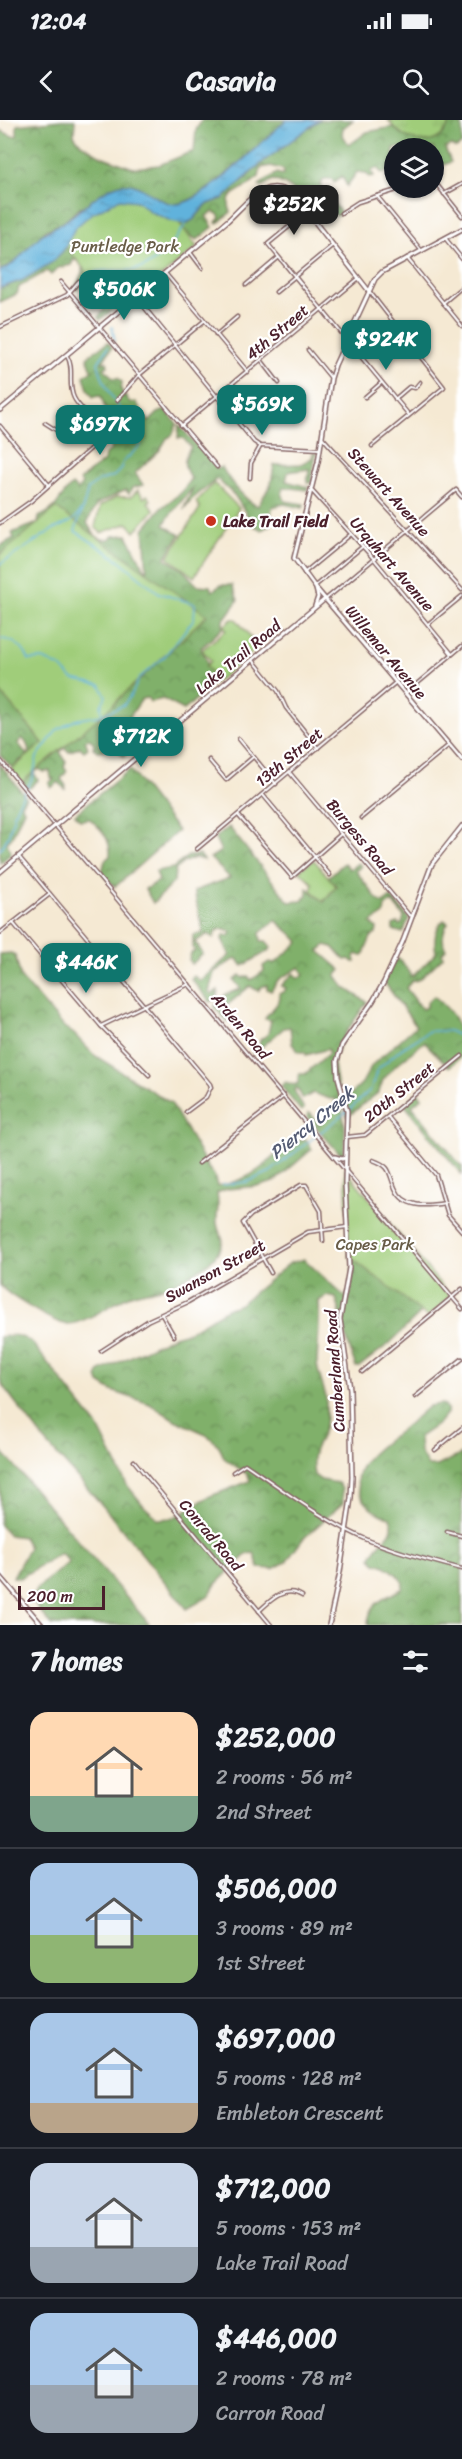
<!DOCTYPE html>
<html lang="en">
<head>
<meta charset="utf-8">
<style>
  :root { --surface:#171b24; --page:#20242c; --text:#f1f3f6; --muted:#9ea1a6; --line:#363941; --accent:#0f766e }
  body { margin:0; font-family:Sriracha,sans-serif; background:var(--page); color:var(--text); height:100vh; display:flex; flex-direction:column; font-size:22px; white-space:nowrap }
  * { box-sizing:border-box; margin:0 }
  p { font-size:20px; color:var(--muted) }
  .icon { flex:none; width:33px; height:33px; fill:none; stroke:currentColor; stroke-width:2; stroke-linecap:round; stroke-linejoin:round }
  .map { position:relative; height:1505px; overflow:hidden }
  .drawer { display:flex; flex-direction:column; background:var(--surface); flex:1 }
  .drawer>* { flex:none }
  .fabs { position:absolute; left:384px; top:18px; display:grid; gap:12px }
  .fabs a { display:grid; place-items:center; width:60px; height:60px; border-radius:50%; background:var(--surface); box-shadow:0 2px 4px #0004; font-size:30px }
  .scale { position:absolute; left:18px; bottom:15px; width:87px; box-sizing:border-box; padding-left:6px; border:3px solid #4a1f2b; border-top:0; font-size:16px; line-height:21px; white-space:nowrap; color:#4a1f2b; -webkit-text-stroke:4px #fff; paint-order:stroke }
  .price { position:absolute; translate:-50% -51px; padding:0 14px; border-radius:12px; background:var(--accent); color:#fff; font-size:20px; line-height:39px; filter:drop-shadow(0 2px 3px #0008) }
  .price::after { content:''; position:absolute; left:50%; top:36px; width:18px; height:14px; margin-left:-9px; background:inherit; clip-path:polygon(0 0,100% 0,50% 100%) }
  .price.active { background:#222; color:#fff }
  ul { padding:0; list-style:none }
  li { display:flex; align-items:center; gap:18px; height:150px; padding:0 30px }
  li+li { border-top:2px solid var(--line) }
  li span { display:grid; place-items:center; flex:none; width:168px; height:120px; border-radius:18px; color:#555 }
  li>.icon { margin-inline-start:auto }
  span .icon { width:72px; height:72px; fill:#fffc; stroke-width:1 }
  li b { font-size:26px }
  h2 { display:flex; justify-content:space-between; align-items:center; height:72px; padding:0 30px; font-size:26px }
  .status { display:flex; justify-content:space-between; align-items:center; height:42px; padding:0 30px; background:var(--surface); direction:ltr }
  .status svg { height:16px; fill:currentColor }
  header { display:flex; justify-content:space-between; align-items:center; height:78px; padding:0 30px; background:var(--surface); font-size:27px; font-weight:700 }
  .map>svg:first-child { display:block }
  .grass { fill:url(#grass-tufts); stroke:#757652; stroke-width:1.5 }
  .forest { fill:url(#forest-crowns); stroke:#65684a; stroke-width:1.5 }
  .park { fill:#a0cd7a; stroke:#757652; stroke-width:1.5 }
  .water { fill:url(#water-ripples); stroke:#566884; stroke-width:1.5 }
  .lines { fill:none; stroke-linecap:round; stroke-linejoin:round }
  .stream { stroke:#61b2dc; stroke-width:1.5 }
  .minor-casing { stroke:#866666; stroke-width:5 }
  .tertiary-casing { stroke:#866666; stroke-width:6 }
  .minor { stroke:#fff; stroke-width:2 }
  .tertiary { stroke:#fff; stroke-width:3 }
  .poi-dot { fill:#c8321e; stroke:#fff; stroke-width:2 }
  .labels { text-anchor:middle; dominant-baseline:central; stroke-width:4.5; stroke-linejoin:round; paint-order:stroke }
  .park-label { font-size:16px; fill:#685c47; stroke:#fff }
  .street-label { font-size:16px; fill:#4a1f2b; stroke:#fff }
  .poi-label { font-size:16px; font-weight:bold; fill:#4a1f2b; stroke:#fff; text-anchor:start }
  .water-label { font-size:18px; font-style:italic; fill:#535a72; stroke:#fff }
</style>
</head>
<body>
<div class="status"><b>12:04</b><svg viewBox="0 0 49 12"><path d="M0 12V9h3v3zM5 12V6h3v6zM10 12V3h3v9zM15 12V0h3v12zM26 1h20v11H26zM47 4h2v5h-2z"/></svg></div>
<header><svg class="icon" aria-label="back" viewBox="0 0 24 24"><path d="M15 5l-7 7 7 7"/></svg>Casavia<svg class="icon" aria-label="search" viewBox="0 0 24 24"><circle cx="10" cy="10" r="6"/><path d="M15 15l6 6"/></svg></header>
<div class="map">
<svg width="462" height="1505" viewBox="0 0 462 1505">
  <defs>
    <pattern id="grass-tufts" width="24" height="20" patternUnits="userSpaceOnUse" patternTransform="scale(1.5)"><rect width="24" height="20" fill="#a0cd7a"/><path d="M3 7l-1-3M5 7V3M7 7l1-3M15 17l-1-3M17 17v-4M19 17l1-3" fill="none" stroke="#8bb06a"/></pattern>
    <pattern id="forest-crowns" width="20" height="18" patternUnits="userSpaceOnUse" patternTransform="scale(1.5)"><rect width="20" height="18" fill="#80b06a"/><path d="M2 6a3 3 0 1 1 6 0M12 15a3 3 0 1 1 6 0" fill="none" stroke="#6b8f57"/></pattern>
    <pattern id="water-ripples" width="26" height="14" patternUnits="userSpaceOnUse" patternTransform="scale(1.5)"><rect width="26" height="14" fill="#61b2dc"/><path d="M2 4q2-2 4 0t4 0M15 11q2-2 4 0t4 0" fill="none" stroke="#5290b3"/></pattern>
  </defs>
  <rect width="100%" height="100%" fill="#fff"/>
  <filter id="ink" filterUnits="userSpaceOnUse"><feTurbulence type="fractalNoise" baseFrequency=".0167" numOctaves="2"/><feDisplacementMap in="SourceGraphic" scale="12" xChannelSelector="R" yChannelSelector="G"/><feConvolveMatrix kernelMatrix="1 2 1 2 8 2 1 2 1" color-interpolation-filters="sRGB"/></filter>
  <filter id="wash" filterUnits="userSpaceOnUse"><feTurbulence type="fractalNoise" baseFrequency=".008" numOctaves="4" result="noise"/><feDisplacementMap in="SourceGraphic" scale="24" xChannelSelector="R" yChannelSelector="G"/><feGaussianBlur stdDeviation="1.35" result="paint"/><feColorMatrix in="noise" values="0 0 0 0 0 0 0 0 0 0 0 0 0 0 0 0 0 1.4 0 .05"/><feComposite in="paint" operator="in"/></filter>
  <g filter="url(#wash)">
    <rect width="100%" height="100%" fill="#f5e9d3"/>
    <path class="grass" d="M388,0H452C449,5 446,12 441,16C423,31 399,16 388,0Z"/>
    <g class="forest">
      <path d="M62,0H75L74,15L81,24L101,36L133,48L159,45L194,31L196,10L202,0H287C265,16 198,90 172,84C159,81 146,71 134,65L78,89L64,102L46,110L17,141L0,151V10L12,16H17V5Z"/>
      <path d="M319,0H353L343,8L342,14L349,25L367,12L393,7C405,19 426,28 441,16C445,12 449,5 452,0H462V24L456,28L451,25L445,28L451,42L441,46L436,39L434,40V28H394V45H391L388,52L382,53L377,48L371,51L374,56L369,57L366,53L357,52L347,66L342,56L334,63L332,59H324L320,65L341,93L338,96L329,93L324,86L320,87L316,83V78L310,75L306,78L284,64L273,60L261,67L259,65L277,53L283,55L284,50L271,46L261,48L259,57C255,60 251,63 247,66C235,73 224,76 231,92L217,104L216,102L220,98L218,94L213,92L206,96L213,107L197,120L189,115L185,123L150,159L100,200L98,197L104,190L88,162L76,171L74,169L82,153V145L74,139L71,145L58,148L51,155L47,151L19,167L17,174L0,182V168L23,160L47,127L48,115C58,107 63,105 75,108L171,101L186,103L193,100L206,85L224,78L260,44Z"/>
      <path d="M108,222L112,227L102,243L107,242L108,246L104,248L113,258H118L122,262L121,270L130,283L136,282L149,302L158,293L166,290L177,304L172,316L167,318L160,330L135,353L143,365L132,368L129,374L126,370L97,384L87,403C93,413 98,422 110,419L113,416L127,415L147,453L144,409L161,388L182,372L191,358C182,347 183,338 191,327L183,318H178L179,305L217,349L222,347C227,358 247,383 258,386L271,364L274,345L301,344L312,338L313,333H316L311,363H307L309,349L288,352L286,361L308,367L307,370L283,367L282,373L285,381L304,384L303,388L284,384L272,387L270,405L262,410L254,406L235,376L217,359L191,380L183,390L194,366C185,378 170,392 164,405L180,415L165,438L183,450L197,465L210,466L212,471L221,465H232L238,480L223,501V508L201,528L216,561L184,590L163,579L150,582L148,578L142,579L130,596L131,602H128L133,609L141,608L146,614L128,617L117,607L112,606L108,611L126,633L125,636H123L107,618L102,623L105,630L98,631L93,628L94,623L90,619L85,620L88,628L84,631L80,627L69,632L65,628L60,632L66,641L64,647L67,651L61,659L66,666L65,669L58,662L51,668L49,663L54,659L51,658L50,651L43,652L39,649L34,653L38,660L30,668L26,667L14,651C25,641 36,632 22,618L18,623L27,635L12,648L0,635V426L14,418L12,413L38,403L39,397C62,386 57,378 72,365L77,370L82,364L80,360L104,341L105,334L111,330L112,316H116L120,323L130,320L131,315L128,311L139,304L132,296L116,304H111V297L107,294L101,276L93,277L88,269L84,256L92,250L87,237Z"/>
      <path d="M0,644L26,677L21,684L24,690C18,701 15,715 7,723L11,734L0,743Z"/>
      <path d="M130,649L178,711L115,767L102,753L105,740L110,736C111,719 102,710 90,699L80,700L75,694Z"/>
      <path d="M229,707L289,782L302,781L307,775V768L324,782L336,766L328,757L344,743L350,749L358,743L361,746L356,751L377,779L383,783L391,777L409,798L403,813L393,810V805L398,803L399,805L402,804L404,797L392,782L385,786L384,794L371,803L377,808L376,814L371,817L363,836L356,834L354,836L356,842H353L349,839L345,840L332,827L326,825L319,831L341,850L336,856L345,868L367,882L345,914L333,939L345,1007L344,1034H340L307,997L308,993L311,994L319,1005L334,991L336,979H330L313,973L303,979L297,968L294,970L304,989L301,991L281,966L286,962L294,965L298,963L299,954H305L329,933L328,929L306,935L305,932H299L292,924L290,907L284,908L253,934L252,931L259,926L260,920L268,914L271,900L265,899C268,891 277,888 280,878L279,873L284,872L286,868L281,866L294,853L299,858L304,855L300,847L278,860L271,871L267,869V865L261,867L258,871L250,866L225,887V892L231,899L228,902L214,887L226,874L241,869L234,860L240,855L243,858L248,856L251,860L264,851L263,846L269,842L275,843L299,822C291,811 282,808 276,800L260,813L261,821H266L271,827L270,830L243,846L236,838L214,852L209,872L212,874L218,870L217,878L210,882L191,859L194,856L200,861L230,835L222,819L223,815L229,816L231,811L224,809L217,810L213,818L208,814L195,822L203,834L192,844L189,840L191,833L195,831L193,828V815L203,813L194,771L230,758L210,738L221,731L215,718Z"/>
      <path d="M200,735L204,740L195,738L184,742L175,750L174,762L153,783L145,769L159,761L156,751L173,748L188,736Z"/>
      <path d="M444,800L448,803C443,810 441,821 446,829L442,833L443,837L419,860L412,861L406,868L422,889L427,887V882L434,876C457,895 462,907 462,936L449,947L424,922L395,946L383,960L379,972L347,997L345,984L349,976L362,963L372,945L416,906L384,862L395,838L401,840L412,857L436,833C434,821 434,809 444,800Z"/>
      <path d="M11,833L15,835L21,858L64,907L74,914L94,935L171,983L209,1049L214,1055L217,1066C232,1064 250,1057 262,1047C276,1036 286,1020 306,1019L312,1029L274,1062L260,1066L227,1069L217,1073C221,1095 211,1097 223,1120C218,1145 182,1161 159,1168C149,1171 138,1172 128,1176C112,1184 83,1205 66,1204C55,1204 6,1174 0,1165V834Z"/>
      <path d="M418,972L422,978L412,986L462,1047V1055L404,984Z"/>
      <path d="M353,1135L428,1186L390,1223L359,1247H356C347,1224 343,1201 336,1178L327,1176L319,1181C320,1202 318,1222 317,1242C317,1252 323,1264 325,1274C327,1282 326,1290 326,1297C325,1323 308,1324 314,1355L321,1360L338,1363L342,1369L343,1383L303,1419L286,1442L273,1449L259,1448L254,1433L247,1434L216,1464L208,1477L187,1489L102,1385L43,1319L3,1266L0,1259V1217C14,1214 21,1214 33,1224L98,1307L127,1365L144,1386L158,1399L173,1398L208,1377L250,1361L248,1355L224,1338L219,1326L206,1314L175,1300L150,1284L112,1271L99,1263L97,1257L100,1251L174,1216L188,1212L227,1189L240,1184L290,1143L304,1139L344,1176L351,1174Z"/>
      <path d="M442,1284L445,1285L448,1292L438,1304L419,1317L420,1332L428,1346H437L462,1334V1505H368C368,1483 385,1478 402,1469L403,1463C398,1454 387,1445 376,1443L371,1438C375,1422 400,1415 390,1397C378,1395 370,1388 364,1380C343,1350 376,1329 397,1313C408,1305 418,1295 429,1286Z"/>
      <path d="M0,1329L150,1505H51L38,1489L32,1477L38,1467L69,1442L62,1434H59L20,1458L13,1457L29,1427L23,1417L9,1415L0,1405Z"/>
    </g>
    <g class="park">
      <path d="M125,75L178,101L197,127L118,192L64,124C75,96 101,87 125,75Z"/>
      <path d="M214,363L239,388L194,457L168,437L200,388L196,382Z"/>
      <path d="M138,370L144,378L147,375L151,380L148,382L154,390L135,412L128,403L101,413L95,407L100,386L116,377H131Z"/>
      <path d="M56,388L207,495L102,595L22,662L11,650L43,623L0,572V435Z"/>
      <path d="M232,499H236L259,527L218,561L206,546L211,541L202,530L226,510L224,506Z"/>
      <path d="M314,740L336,766L323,782L311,770L313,764L299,750Z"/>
      <path d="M345,1049L451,1177L428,1197L349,1136Z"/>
    </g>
    <path class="water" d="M287,0H319L260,44L224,78L206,85L193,100L186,104L171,101L151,92L137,81L120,79L91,94L75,108L63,131L51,143L23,160L0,168V151C17,145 24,130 37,119C45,111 54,108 64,102C80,91 94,76 112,67C138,54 153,83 175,84C204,85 263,18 287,0Z"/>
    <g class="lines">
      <g class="stream">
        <path d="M111,187L106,171L94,156L96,152C109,149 123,152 134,150C159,145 173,123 186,104"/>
        <path d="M112,207L115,221"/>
        <path d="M84,384L88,369L99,361L114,356L120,350L123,342L140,326V318C124,293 105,274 98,243L108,227"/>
        <path d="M0,444C17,434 32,423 49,412C60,404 74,405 80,391"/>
        <path d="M0,519C14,519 24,528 29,540L43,539L62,548L72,559L100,565L106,576L101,586L102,594"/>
        <path d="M0,730L8,717L16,688L33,657L37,637L57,610L75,600L102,595L124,585L133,572L139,558L164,537L194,499L195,484L159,473L119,440L75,411L84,384"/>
        <path d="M221,1065L247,1062L270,1052L350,989L371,969L377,950L401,929L429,911H449L462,917"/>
      </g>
    </g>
  </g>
  <g filter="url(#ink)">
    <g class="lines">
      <defs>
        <g id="minor">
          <path d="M434,61L462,96"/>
          <path d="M444,74L462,64"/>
          <path d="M377,76L421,130"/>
          <path d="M307,92L268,124L409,295"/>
          <path d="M341,93L358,82L400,69"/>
          <path d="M445,118L462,139"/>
          <path d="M190,132L202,148"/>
          <path d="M407,138L462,206"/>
          <path d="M165,153L248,252"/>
          <path d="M61,162L217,347"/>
          <path d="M246,165L278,138"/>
          <path d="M276,172L333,125"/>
          <path d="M370,172L444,267L372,326"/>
          <path d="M136,177L254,322L260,326L320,329"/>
          <path d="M443,183L462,167"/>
          <path d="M0,207L67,175L79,161"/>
          <path d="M216,215L237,197"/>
          <path d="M308,230L331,258"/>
          <path d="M262,241L279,263"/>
          <path d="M365,277L381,263"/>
          <path d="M395,279L409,267L415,268L420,262"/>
          <path d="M117,280L139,255L204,201"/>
          <path d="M45,303L56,310L83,289"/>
          <path d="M0,306L49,365"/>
          <path d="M181,306L359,158"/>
          <path d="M100,312L115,311"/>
          <path d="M322,317L462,470"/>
          <path d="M250,358L251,343L260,327"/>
          <path d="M312,371L374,439L452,534"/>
          <path d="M0,403L31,381L98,322C105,303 81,293 74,278C67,264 75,249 67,236"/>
          <path d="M304,453L350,415"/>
          <path d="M315,466L362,427"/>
          <path d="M326,479L456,370L462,377"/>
          <path d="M428,504L462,476"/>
          <path d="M253,540L278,571L286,588L318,628"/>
          <path d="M406,573L462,526"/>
          <path d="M239,619L276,664"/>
          <path d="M0,640L462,1189"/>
          <path d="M209,640L226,660L253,637"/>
          <path d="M290,653L409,795L413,796"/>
          <path d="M263,675L330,755"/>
          <path d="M238,695L292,757L341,714"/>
          <path d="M361,698L449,625"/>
          <path d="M197,729L395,563"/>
          <path d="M19,737L210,964L211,967L206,977L186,992"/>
          <path d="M13,803L101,906L149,955"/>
          <path d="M0,813L50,774"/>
          <path d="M101,906L189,864"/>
          <path d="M388,997L436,1055L448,1095L462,1111"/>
          <path d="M347,1017L365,1015L462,936"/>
          <path d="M373,1040C392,1047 388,1052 395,1068C404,1089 427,1086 445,1083"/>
          <path d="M199,1043L284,976"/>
          <path d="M271,1153L243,1103L251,1095L301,1065H306L321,1091L323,1121"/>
          <path d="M162,1195L174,1216"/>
          <path d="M101,1231L149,1200L188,1182L308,1112L347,1107"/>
          <path d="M362,1252L462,1169"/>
          <path d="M415,1277L462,1239"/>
          <path d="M435,1330L462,1308"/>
          <path d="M134,1341L271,1505"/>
          <path d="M233,1352L245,1344C285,1371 325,1402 370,1421C400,1433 431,1441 462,1449"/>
          <path d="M447,1412L462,1416"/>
          <path d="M259,1491C271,1480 285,1465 302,1476"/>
        </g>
        <g id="tertiary">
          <path d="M462,109L382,152L375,159L335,245L331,258L318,342L294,438L315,467L462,640"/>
          <path d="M0,290L226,102C247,84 263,55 293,74L369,171"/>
          <path d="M315,486L318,477L316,469"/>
          <path d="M0,752L325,479"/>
          <path d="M335,1037L342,1039L345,1038"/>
          <path d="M0,1456L42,1505"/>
          <path d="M329,1505L340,1452L351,1378L352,1357L350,1269L340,1199L349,1148L345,1063L347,991L338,957L337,941L342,925L373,881L384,862L403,821L432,744L462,706"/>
        </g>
      </defs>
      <use href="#minor" class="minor-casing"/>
      <use href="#tertiary" class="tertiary-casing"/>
      <use href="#minor" class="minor"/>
      <use href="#tertiary" class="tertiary"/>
    </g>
  </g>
  <circle class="poi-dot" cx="211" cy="401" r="6"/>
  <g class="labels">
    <g class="park-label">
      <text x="125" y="126">Puntledge Park</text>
      <text x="375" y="1124">Capes Park</text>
    </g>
    <g class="street-label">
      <text transform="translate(277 212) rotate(-40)">4th Street</text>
      <text transform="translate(389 372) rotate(48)">Stewart Avenue</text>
      <text transform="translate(392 444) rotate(49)">Urquhart Avenue</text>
      <text transform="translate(386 532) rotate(50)">Willemar Avenue</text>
      <text transform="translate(238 537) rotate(-40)">Lake Trail Road</text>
      <text transform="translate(289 637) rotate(-40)">13th Street</text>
      <text transform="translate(360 717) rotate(50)">Burgess Road</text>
      <text transform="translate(241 906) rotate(50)">Arden Road</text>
      <text transform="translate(399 972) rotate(-39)">20th Street</text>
      <text transform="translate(215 1151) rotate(-29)">Swanson Street</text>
      <text transform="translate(335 1251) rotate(-94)">Cumberland Road</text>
      <text transform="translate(211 1415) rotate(50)">Conrad Road</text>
    </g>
    <g class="poi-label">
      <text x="223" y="401">Lake Trail Field</text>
    </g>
    <g class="water-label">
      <text transform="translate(312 1003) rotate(-39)">Piercy Creek</text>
    </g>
  </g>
</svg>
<div class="fabs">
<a><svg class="icon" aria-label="layers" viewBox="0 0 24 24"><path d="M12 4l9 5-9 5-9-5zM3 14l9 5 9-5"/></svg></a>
</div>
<div class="scale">200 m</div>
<b class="price active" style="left:294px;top:116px">$252K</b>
<b class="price" style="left:124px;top:201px">$506K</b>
<b class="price" style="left:386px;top:251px">$924K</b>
<b class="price" style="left:262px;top:316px">$569K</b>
<b class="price" style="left:100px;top:336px">$697K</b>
<b class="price" style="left:141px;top:648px">$712K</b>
<b class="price" style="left:86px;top:874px">$446K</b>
</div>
<section class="drawer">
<h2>7 homes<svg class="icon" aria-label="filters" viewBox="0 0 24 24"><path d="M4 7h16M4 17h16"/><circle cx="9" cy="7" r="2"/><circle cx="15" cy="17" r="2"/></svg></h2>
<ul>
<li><span style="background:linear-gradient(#ffd9b3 70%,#7fa58c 0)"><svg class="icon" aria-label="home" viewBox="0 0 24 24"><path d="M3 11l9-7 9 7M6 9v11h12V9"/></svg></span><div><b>$252,000</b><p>2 rooms · 56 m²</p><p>2nd Street</p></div></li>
<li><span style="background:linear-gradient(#a9c7e8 60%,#8fb573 0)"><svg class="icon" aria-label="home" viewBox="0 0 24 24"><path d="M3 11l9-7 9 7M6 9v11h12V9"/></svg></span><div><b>$506,000</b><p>3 rooms · 89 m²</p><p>1st Street</p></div></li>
<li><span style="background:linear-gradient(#a9c7e8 75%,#b9a48a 0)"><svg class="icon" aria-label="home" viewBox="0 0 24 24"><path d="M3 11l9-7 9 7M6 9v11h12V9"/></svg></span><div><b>$697,000</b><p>5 rooms · 128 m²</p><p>Embleton Crescent</p></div></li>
<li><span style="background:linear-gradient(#c9d6e8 70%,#9aa5b1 0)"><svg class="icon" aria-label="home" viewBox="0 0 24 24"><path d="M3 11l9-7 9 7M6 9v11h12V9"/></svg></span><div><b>$712,000</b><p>5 rooms · 153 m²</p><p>Lake Trail Road</p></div></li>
<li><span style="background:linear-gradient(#a9c7e8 60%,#9aa5b1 0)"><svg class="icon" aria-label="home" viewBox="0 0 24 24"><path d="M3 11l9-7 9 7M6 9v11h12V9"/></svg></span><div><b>$446,000</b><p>2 rooms · 78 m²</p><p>Carron Road</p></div></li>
</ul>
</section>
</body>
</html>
